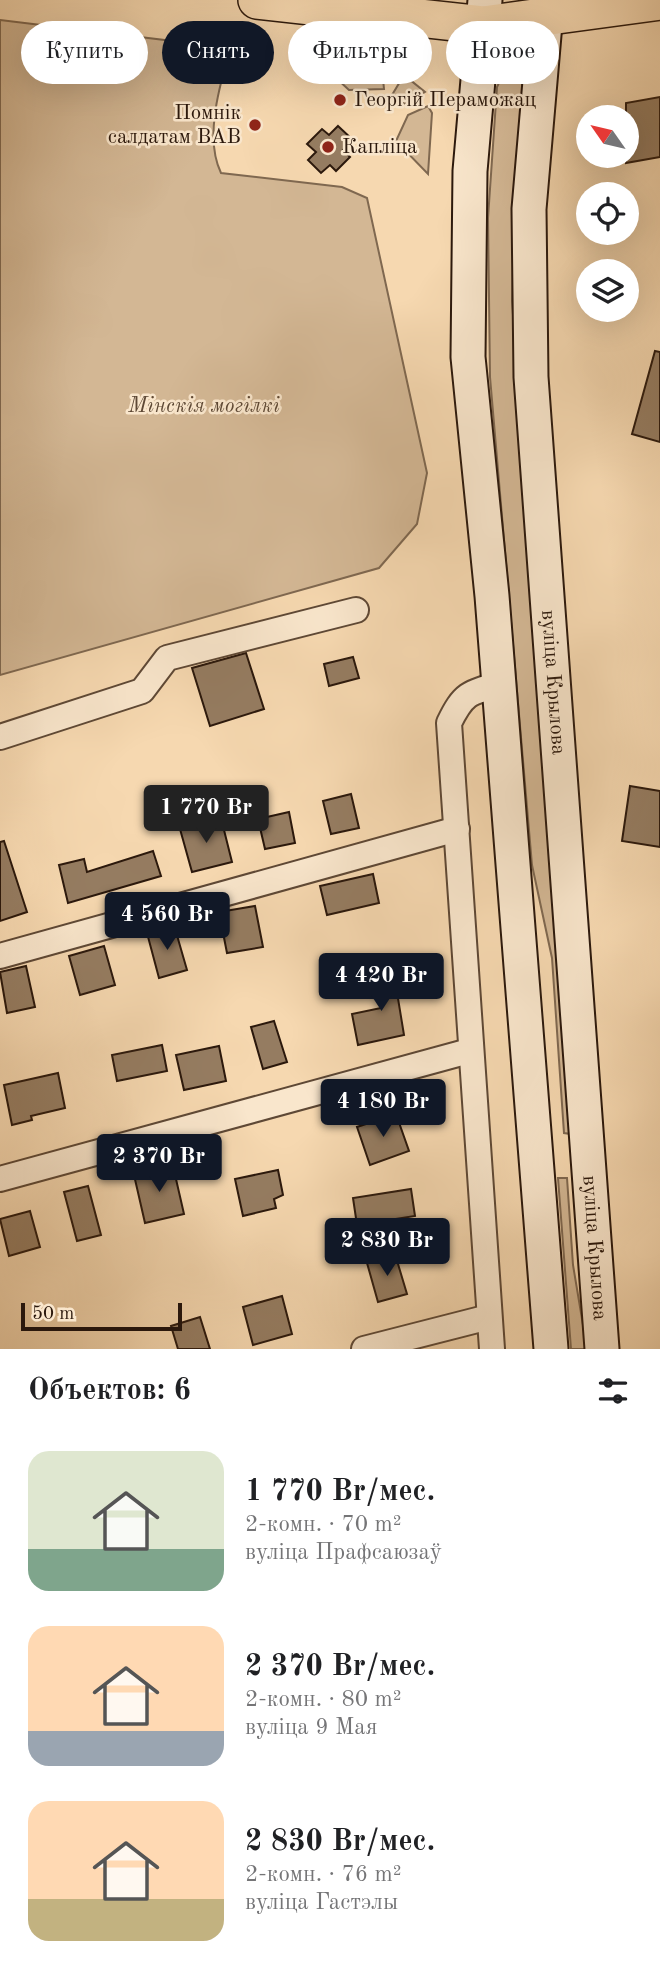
<!DOCTYPE html>
<html lang="ru">
<head>
<meta charset="utf-8">
<style>
  :root { --surface:#fff; --page:#f6f6f6; --text:#202124; --muted:#757577; --accent:#111827 }
  body { margin:0; font-family:"Old Standard TT",serif; background:var(--page); color:var(--text); height:100vh; display:flex; flex-direction:column; font-size:26px; white-space:nowrap }
  * { box-sizing:border-box; margin:0 }
  p { font-size:23px; color:var(--muted) }
  .icon { flex:none; width:38px; height:38px; fill:none; stroke:currentColor; stroke-width:2; stroke-linecap:round; stroke-linejoin:round }
  .map { position:relative; height:1349px; overflow:hidden }
  .details { display:flex; flex-direction:column; background:var(--surface); flex:1 }
  .details>* { flex:none }
  .top-card { position:absolute; left:21px; top:21px; width:620px; height:63px; display:flex; gap:14px }
  .needle { width:46px; rotate:304deg }
  .buttons { position:absolute; left:576px; top:105px; display:grid; gap:14px }
  .buttons a { display:grid; place-items:center; width:63px; height:63px; border-radius:50%; background:var(--surface); box-shadow:0 7px 28px #0002; font-size:35px }
  .scale { position:absolute; left:21px; bottom:18px; width:161px; box-sizing:border-box; padding-left:7px; border:4px solid #2b180c; border-top:0; font-size:19px; line-height:24px; white-space:nowrap; color:#2b180c; -webkit-text-stroke:5px #f9e6cc; paint-order:stroke }
  .price { position:absolute; translate:-50% -60px; padding:0 16px; border-radius:7px; background:var(--accent); color:#fff; font-size:23px; line-height:46px; filter:drop-shadow(0 2px 4px #0008) }
  .price::after { content:''; position:absolute; left:50%; top:42px; width:21px; height:16px; margin-left:-10px; background:inherit; clip-path:polygon(0 0,100% 0,50% 100%) }
  .price.selected { background:#222; color:#fff }
  ul { padding:0; list-style:none }
  li { display:flex; align-items:center; gap:21px; height:175px; padding:0 28px }
  li span { display:grid; place-items:center; flex:none; width:196px; height:140px; border-radius:21px; color:#555 }
  li>.icon { margin-inline-start:auto }
  span .icon { width:84px; height:84px; fill:#fffc; stroke-width:1 }
  li b { font-size:30px }
  h2 { display:flex; justify-content:space-between; align-items:center; height:84px; padding:0 28px; font-size:30px }
  .pill { padding:0 24px; border-radius:32px; background:var(--surface); box-shadow:0 7px 28px #0002; font-size:24px; line-height:63px }
  .pill.selected { background:var(--accent); color:#fff }
  .map>svg:first-child { display:block }
  .green { fill:#d3b794; stroke:#7f6850; stroke-width:2 }
  .building { fill:#957c61; stroke:#2b180c; stroke-width:2 }
  .lines { fill:none; stroke-linecap:round; stroke-linejoin:round }
  .street-casing { stroke:#5e4835; stroke-width:28 }
  .secondary-casing { stroke:#2b180c; stroke-width:37 }
  .primary-casing { stroke:#2b180c; stroke-width:40 }
  .street { stroke:#f9e6cc; stroke-width:24 }
  .secondary { stroke:#f9e6cc; stroke-width:33 }
  .primary { stroke:#f6d8b0; stroke-width:37 }
  .poi-dot { fill:#8f2418; stroke:#f9e6cc; stroke-width:2.5 }
  .labels { text-anchor:middle; dominant-baseline:central; stroke-width:5; stroke-linejoin:round; paint-order:stroke }
  .poi-label { font-size:21px; fill:#2b180c; stroke:#f9e6cc; text-anchor:start }
  .park-label { font-size:21px; font-style:italic; fill:#5d4835; stroke:#f9e6cc }
  .street-label { font-size:21px; fill:#2b180c; stroke:#f9e6cc }
</style>
</head>
<body>
<div class="map">
<svg width="660" height="1349" viewBox="0 0 660 1349">
  <rect width="100%" height="100%" fill="#f6d8b0"/>
  <filter id="stains"><feTurbulence type="fractalNoise" baseFrequency=".00286" numOctaves="4"/><feColorMatrix values="0 0 0 0 .2 0 0 0 0 .09 0 0 0 0 .02 0 0 0 .5 -.17"/></filter>
  <radialGradient id="worn" r=".72"><stop offset=".6" stop-color="#630" stop-opacity="0"/><stop offset="1" stop-color="#630" stop-opacity=".3"/></radialGradient>
  <g class="green">
    <path d="M0,20L222,47L228,57C218,91 205,140 221,173L342,187L367,198L427,473L417,524L379,568L0,675Z"/>
    <path d="M322,65L382,69L384,89L349,90Z"/>
    <path d="M503,74L516,75L522,82L524,94L515,193L512,301L571,1134L564,1133L552,958L532,865L490,377L488,218L497,87Z"/>
    <path d="M404,75L425,92L405,104L392,95Z"/>
    <path d="M428,106L432,113L428,174L396,141L408,115Z"/>
    <path d="M558,1178H567L573,1265L587,1349H571Z"/>
  </g>
  <g class="building">
    <path d="M660,97V157L626,163V103Z"/>
    <path d="M338,126L353,140L343,150L350,157L336,171L330,165L321,173L308,160L316,152L307,144L322,129L329,135Z"/>
    <path d="M655,351L660,352V442L632,434Z"/>
    <path d="M246,653L264,709L210,726L192,668Z"/>
    <path d="M353,657L359,678L329,686L324,664Z"/>
    <path d="M630,786L660,791V847L622,841Z"/>
    <path d="M351,794L359,828L331,834L323,801Z"/>
    <path d="M289,812L295,843L265,849L258,819Z"/>
    <path d="M221,818L232,862L192,872L180,829Z"/>
    <path d="M4,841L27,912L0,921V842Z"/>
    <path d="M153,851L161,876L68,903L59,865L84,859L87,872Z"/>
    <path d="M373,874L379,903L327,915L320,886Z"/>
    <path d="M255,906L263,947L227,953L219,912Z"/>
    <path d="M174,925L187,970L159,978L147,933Z"/>
    <path d="M104,946L115,985L80,995L69,956Z"/>
    <path d="M26,966L35,1007L7,1013L0,972Z"/>
    <path d="M393,968L404,1035L358,1045L352,1014L381,1008L374,971Z"/>
    <path d="M274,1021L287,1062L263,1069L251,1027Z"/>
    <path d="M162,1045L167,1071L117,1081L112,1055Z"/>
    <path d="M219,1046L226,1081L184,1090L176,1055Z"/>
    <path d="M58,1073L65,1108L31,1116L32,1120L12,1125L4,1085Z"/>
    <path d="M396,1114L409,1151L370,1165L357,1127Z"/>
    <path d="M173,1166L184,1214L145,1223L134,1175Z"/>
    <path d="M278,1170L283,1195L274,1199L276,1208L243,1216L235,1179Z"/>
    <path d="M88,1186L101,1235L77,1241L64,1192Z"/>
    <path d="M411,1189L415,1216L357,1225L353,1198Z"/>
    <path d="M30,1211L40,1247L9,1256L0,1219Z"/>
    <path d="M395,1254L407,1294L378,1302L367,1263Z"/>
    <path d="M282,1296L292,1334L253,1345L243,1307Z"/>
    <path d="M200,1317L210,1349H178L171,1326Z"/>
  </g>
  <g class="lines">
    <defs>
      <g id="street">
        <path d="M0,737L142,691L167,658L356,610"/>
        <path d="M0,956L457,829"/>
        <path d="M0,1179L469,1051"/>
        <path d="M364,1349L489,1317"/>
        <path d="M492,1349L449,723C463,694 469,692 499,685"/>
      </g>
      <g id="secondary">
        <path d="M485,0L470,171L468,357L492,596L551,1349"/>
        <path id="s1" d="M547,0L529,209L531,377L602,1349"/>
      </g>
      <path id="primary" d="M257,0L483,25L660,1"/>
    </defs>
    <use href="#street" class="street-casing"/>
    <use href="#secondary" class="secondary-casing"/>
    <use href="#primary" class="primary-casing"/>
    <use href="#street" class="street"/>
    <use href="#secondary" class="secondary"/>
    <use href="#primary" class="primary"/>
  </g>
  <g class="poi-dot">
    <circle cx="340" cy="100" r="7"/>
    <circle cx="255" cy="125" r="7"/>
    <circle cx="328" cy="147" r="7"/>
  </g>
  <g class="labels">
    <g class="poi-label">
      <text x="354" y="100">Георгій Пераможац</text>
      <text x="241" y="113" text-anchor="end">Помнік<tspan x="241" dy="24">салдатам ВАВ</tspan></text>
      <text x="342" y="147">Капліца</text>
    </g>
    <g class="park-label">
      <text x="204" y="406">Мінскія могілкі</text>
    </g>
    <g class="street-label">
      <text stroke="none"><textPath href="#s1" startOffset="684">вуліца Крылова</textPath></text>
      <text stroke="none"><textPath href="#s1" startOffset="1251">вуліца Крылова</textPath></text>
    </g>
  </g>
  <rect width="100%" height="100%" filter="url(#stains)"/>
  <rect width="100%" height="100%" fill="url(#worn)"/>
</svg>
<div class="buttons">
<a><svg class="needle" viewBox="-14 -14 28 28"><path d="M0-13l5 13h-10z" fill="#e53935"/><path d="M0 13l5-13h-10z" fill="#757577"/></svg></a>
<a><svg class="icon" aria-label="locate" viewBox="0 0 24 24"><circle cx="12" cy="12" r="6"/><path d="M12 2v4M12 18v4M2 12h4M18 12h4"/></svg></a>
<a><svg class="icon" aria-label="layers" viewBox="0 0 24 24"><path d="M12 4l9 5-9 5-9-5zM3 14l9 5 9-5"/></svg></a>
</div>
<div class="scale">50 m</div>
<b class="price selected" style="left:206px;top:845px">1 770 Br</b>
<b class="price" style="left:167px;top:952px">4 560 Br</b>
<b class="price" style="left:381px;top:1013px">4 420 Br</b>
<b class="price" style="left:383px;top:1139px">4 180 Br</b>
<b class="price" style="left:159px;top:1194px">2 370 Br</b>
<b class="price" style="left:387px;top:1278px">2 830 Br</b>
<div class="top-card">
<a class="pill">Купить</a>
<a class="pill selected">Снять</a>
<a class="pill">Фильтры</a>
<a class="pill">Новое</a>
</div>
</div>
<section class="details">
<h2>Объектов: 6<svg class="icon" aria-label="filters" viewBox="0 0 24 24"><path d="M4 7h16M4 17h16"/><circle cx="9" cy="7" r="2"/><circle cx="15" cy="17" r="2"/></svg></h2>
<ul>
<li><span style="background:linear-gradient(#dfe7d0 70%,#7fa58c 0)"><svg class="icon" aria-label="home" viewBox="0 0 24 24"><path d="M3 11l9-7 9 7M6 9v11h12V9"/></svg></span><div><b>1 770 Br/мес.</b><p>2-комн. · 70 m²</p><p>вуліца Прафсаюзаў</p></div></li>
<li><span style="background:linear-gradient(#ffd9b3 75%,#9aa5b1 0)"><svg class="icon" aria-label="home" viewBox="0 0 24 24"><path d="M3 11l9-7 9 7M6 9v11h12V9"/></svg></span><div><b>2 370 Br/мес.</b><p>2-комн. · 80 m²</p><p>вуліца 9 Мая</p></div></li>
<li><span style="background:linear-gradient(#ffd9b3 70%,#c2b280 0)"><svg class="icon" aria-label="home" viewBox="0 0 24 24"><path d="M3 11l9-7 9 7M6 9v11h12V9"/></svg></span><div><b>2 830 Br/мес.</b><p>2-комн. · 76 m²</p><p>вуліца Гастэлы</p></div></li>
</ul>
</section>
</body>
</html>
